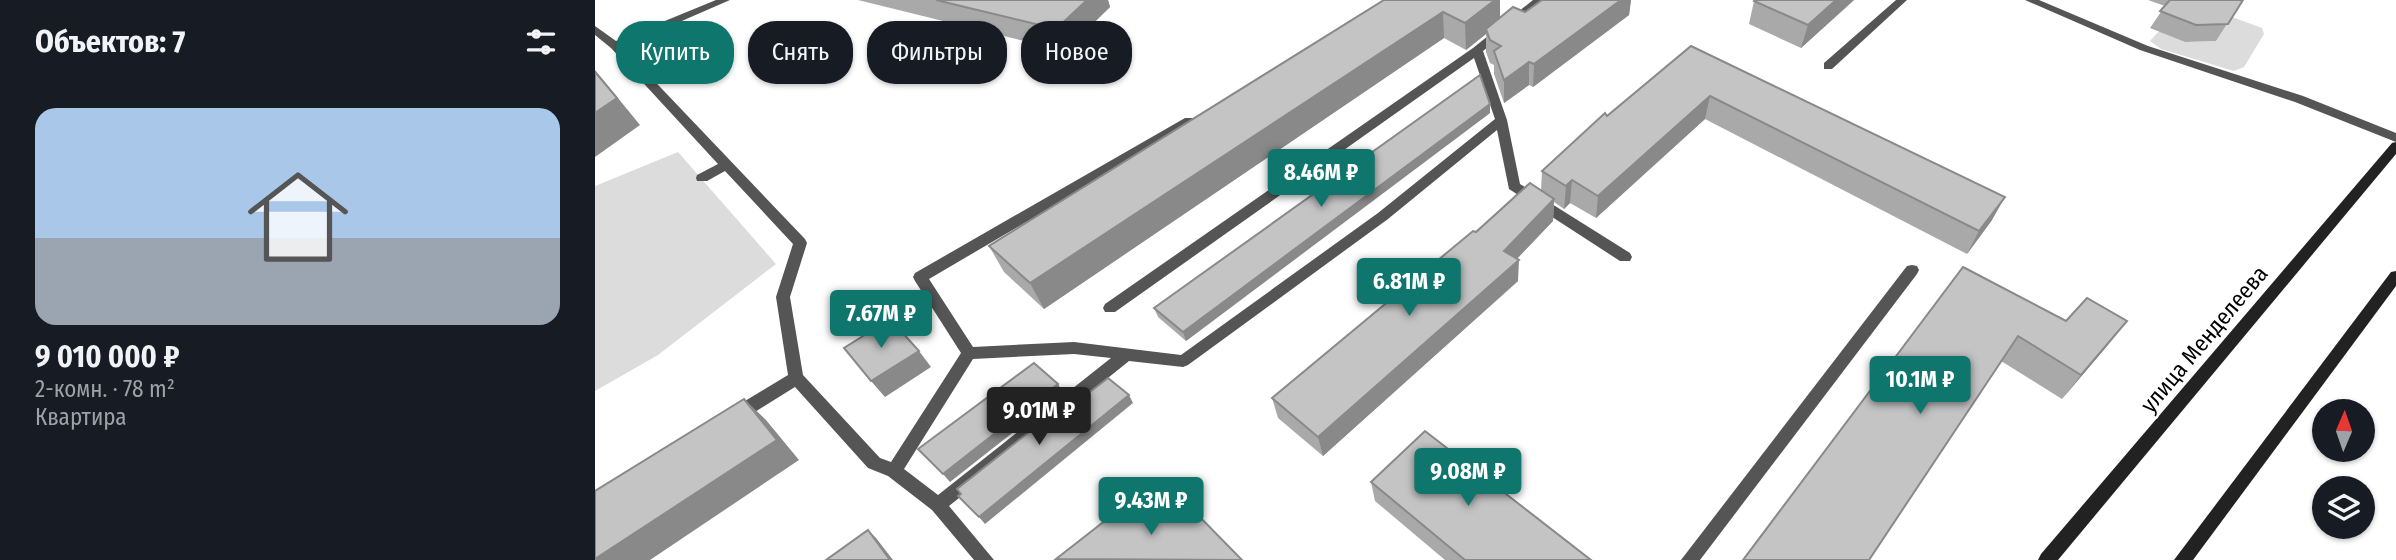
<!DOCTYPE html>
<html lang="ru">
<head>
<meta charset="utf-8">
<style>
  :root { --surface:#171b24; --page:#242831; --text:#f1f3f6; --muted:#9ea1a6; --accent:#0f766e }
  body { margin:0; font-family:"Fira Sans Condensed",sans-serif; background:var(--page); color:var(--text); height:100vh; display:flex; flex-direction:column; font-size:26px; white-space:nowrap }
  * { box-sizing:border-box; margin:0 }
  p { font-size:23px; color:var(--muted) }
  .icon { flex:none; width:38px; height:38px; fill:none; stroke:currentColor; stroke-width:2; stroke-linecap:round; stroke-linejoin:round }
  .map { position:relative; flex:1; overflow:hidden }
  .details { display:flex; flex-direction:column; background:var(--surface); width:595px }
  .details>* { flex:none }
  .guide { position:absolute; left:21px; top:21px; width:665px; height:63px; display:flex; gap:14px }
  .needle { width:46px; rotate:2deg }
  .controls { position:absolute; left:1717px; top:399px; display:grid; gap:14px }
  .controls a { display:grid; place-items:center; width:63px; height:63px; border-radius:50%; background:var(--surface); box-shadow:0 2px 5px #0004; font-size:35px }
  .price { position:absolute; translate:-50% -60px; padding:0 16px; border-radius:7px; background:var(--accent); color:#fff; font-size:23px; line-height:46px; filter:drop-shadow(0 2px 4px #0008) }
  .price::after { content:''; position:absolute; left:50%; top:42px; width:21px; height:16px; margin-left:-10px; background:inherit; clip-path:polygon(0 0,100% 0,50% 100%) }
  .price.current { background:#222; color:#fff }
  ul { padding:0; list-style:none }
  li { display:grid; align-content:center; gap:14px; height:371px; padding:0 35px }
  li span { display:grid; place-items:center; height:217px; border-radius:21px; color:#555 }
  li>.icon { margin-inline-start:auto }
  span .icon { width:126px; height:126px; fill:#fffc; stroke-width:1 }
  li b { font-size:30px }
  h2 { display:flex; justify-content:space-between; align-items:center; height:84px; padding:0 35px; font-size:30px }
  .tag { padding:0 24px; border-radius:28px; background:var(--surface); box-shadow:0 2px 5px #0004; font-size:24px; line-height:63px }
  .tag.current { background:var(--accent); color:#fff }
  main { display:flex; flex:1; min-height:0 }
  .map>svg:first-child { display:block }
  .green { fill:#dcdcdc }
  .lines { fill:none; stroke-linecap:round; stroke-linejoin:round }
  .service { fill:#555; fill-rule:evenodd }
  .secondary { fill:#222; fill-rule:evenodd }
  .wall { fill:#a9a9a9 }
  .shaded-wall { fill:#898989 }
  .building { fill:#c4c4c4; stroke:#898989; stroke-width:2 }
  .labels { text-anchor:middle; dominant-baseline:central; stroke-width:5; stroke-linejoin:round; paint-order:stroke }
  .street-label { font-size:23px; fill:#000; stroke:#fff }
</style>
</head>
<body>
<main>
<section class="details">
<h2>Объектов: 7<svg class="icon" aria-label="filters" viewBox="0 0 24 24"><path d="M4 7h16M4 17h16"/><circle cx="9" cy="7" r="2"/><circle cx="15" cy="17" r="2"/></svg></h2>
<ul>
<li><span style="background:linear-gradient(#a9c7e8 60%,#9aa5b1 0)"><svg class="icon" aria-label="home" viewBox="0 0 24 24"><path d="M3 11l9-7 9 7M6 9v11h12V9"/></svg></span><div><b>9 010 000 ₽</b><p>2-комн. · 78 m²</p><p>Квартира</p></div></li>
</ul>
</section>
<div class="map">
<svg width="1801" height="560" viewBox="0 0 1801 560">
  <rect width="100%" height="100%" fill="#fff"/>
  <g class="green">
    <path d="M1637,17L1667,28L1669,34L1649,67L1639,71L1566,49L1555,41L1564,31L1590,42L1621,41Z"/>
    <path d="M83,152L181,264L63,355L0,391V186Z"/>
  </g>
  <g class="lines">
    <g class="service">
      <path d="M121,0H135L27,47L210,239L212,243L195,297L208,375L285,458L296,462L366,353L320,281L318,277L320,273L590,118H598L600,121L598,124L334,279L378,347L479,342L586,355L783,213L900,119L879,58L520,312H510L508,308L510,304L878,48L938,0H950L888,51L912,120L925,184L1035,253L1037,257L1035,261H1025L914,189L902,130L793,219L593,365L588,367L534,361L354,506L399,560H379L337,510L293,476L273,468L200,387L147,420L141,422L135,420L133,415L135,410L193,375L181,297L198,244L130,171L112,181H102L101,178L102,175L123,164L16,48L0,35V26L21,41ZM479,354L516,358L343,495L309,469L378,359Z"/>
      <path d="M1301,0H1312L1237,69H1229V63Z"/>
      <path d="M1430,0H1444L1553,46L1708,96L1801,133V142L1700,102L1545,50Z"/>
      <path d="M1317,265L1322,266L1324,270L1322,274L1105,560H1086L1312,266Z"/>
    </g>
    <g class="secondary">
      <path d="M1801,142V154L1463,560H1443L1446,554L1797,143Z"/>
      <path d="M1801,271V286L1598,560H1579L1796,272Z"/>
    </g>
  </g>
  <g class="wall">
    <path d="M263,0H513L515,7L470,51Z"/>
    <path d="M789,0L905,17L930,12L947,0H1036L1034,15L938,87L934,85L909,103L899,74V65L895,63L891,52V34L871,50L849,38L449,309L409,272L394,246Z"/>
    <path d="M1259,0L1206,48L1154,24L1159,1Z"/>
    <path d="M1553,0H1648L1621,41L1590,42L1555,28L1570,6Z"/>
    <path d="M1096,46L1397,220L1372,254L1110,119L1001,218L975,203L969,209L959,202L958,221L922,259L923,281L728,456L683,418L677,398L881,232L946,191L947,171Z"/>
    <path d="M895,113L591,341L563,317L559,308Z"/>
    <path d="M1368,267L1512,346L1467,399L1406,361Z"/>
    <path d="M776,482L996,560H850L780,501Z"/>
  </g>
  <g class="shaded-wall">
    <path d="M492,0H513L515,7L470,51L461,29Z"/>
    <path d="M900,0H905V23L891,29V34L871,50L870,23Z"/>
    <path d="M1026,0H1036L1034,15L938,87L939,64Z"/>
    <path d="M1241,0H1259L1206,48L1213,25Z"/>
    <path d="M848,12L849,38L449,309L435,283Z"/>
    <path d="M934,62V85L909,103V80Z"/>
    <path d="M0,70L45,125L0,157Z"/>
    <path d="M1115,96L1110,119L1001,218L1003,196Z"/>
    <path d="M895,104V113L591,341L588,332Z"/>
    <path d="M977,180L975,203L969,209L971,186Z"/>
    <path d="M1410,197L1397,220L1372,254L1384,231Z"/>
    <path d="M959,199L958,221L909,272V251Z"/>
    <path d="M924,260L923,281L728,456L723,437Z"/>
    <path d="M1532,321L1512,346L1467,399L1486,375Z"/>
    <path d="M324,351L336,367L290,397L276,381Z"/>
    <path d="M463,384L468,393L355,482L348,474Z"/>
    <path d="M534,395L538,403L390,524L384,517Z"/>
    <path d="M149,399L171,420L204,460L55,560H0Z"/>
    <path d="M273,530L281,538L298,560H295Z"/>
  </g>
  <g class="building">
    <path d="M341,0H492L461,29Z"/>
    <path d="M789,0H900L870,23L848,12L435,283L394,246Z"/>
    <path d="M947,0H1026L939,64L934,62L909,80L899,51L906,46L895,40L891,29L918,7L930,12Z"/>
    <path d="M1160,0H1241L1213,25L1159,1Z"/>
    <path d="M1575,0H1648L1633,24L1601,25L1565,11Z"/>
    <path d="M1096,46L1410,197L1384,231L1115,96L1003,196L977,180L971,186L947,171L1010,113L1012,116Z"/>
    <path d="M0,72L22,98L0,113Z"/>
    <path d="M885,75L895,104L588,332L559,308Z"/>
    <path d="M935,183L959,199L909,251L924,260L723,437L677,398L878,231L881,232Z"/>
    <path d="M1368,267L1471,321L1492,298L1532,321L1486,375L1423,336L1274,560H1148Z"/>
    <path d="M295,319L324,351L276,381L249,348Z"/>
    <path d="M439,363L463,384L348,474L323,449Z"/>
    <path d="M513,378L534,395L384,517L363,496L366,494L362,489L477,398L482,402Z"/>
    <path d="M149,399L182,440L0,559V491Z"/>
    <path d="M830,431L996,560H870L776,482Z"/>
    <path d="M548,491L578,522L596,508L647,560L461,559Z"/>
    <path d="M273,530L295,560H231Z"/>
  </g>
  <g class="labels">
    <g class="street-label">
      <text transform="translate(1609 339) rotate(-50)">улица Менделеева</text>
    </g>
  </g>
</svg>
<div class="controls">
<a><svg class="needle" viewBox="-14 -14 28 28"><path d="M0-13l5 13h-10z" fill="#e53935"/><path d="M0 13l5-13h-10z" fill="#9ea1a6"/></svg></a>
<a><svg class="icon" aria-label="layers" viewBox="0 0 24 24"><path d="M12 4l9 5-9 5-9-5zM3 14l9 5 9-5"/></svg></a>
</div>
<b class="price" style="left:726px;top:209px">8.46M ₽</b>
<b class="price" style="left:814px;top:318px">6.81M ₽</b>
<b class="price" style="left:286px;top:350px">7.67M ₽</b>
<b class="price" style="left:1325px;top:416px">10.1M ₽</b>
<b class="price current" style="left:444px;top:447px">9.01M ₽</b>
<b class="price" style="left:873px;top:508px">9.08M ₽</b>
<b class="price" style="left:556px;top:537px">9.43M ₽</b>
<div class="guide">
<a class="tag current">Купить</a>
<a class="tag">Снять</a>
<a class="tag">Фильтры</a>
<a class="tag">Новое</a>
</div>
</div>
</main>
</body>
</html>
